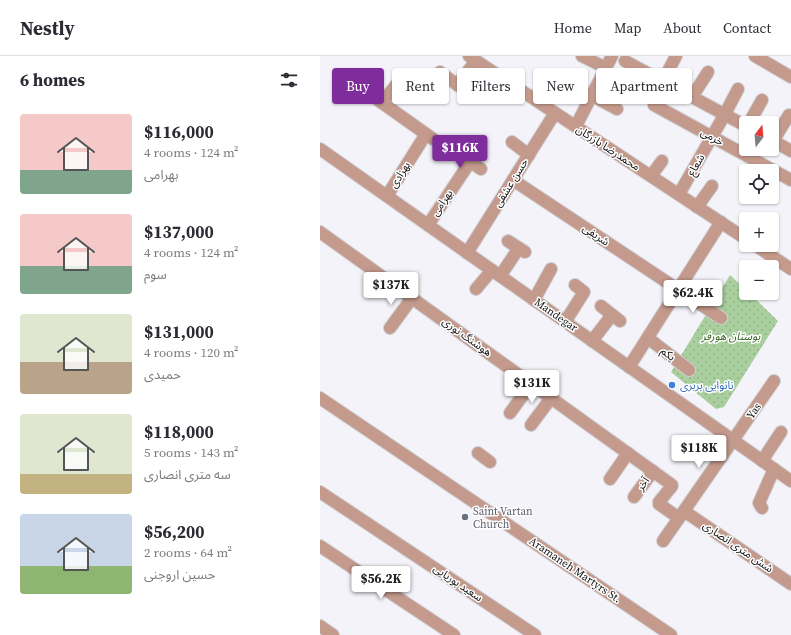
<!DOCTYPE html>
<html lang="en">
<head>
<meta charset="utf-8">
<style>
  :root { --surface:#fff; --page:#f2f2f3; --text:#2b2b33; --muted:#7c7c81; --line:#e1e1e2; --accent:#7f2d9c }
  body { margin:0; font-family:"Source Serif 4","Noto Sans Arabic",serif; background:var(--page); color:var(--text); height:100vh; display:flex; flex-direction:column; font-size:15px; white-space:nowrap }
  * { box-sizing:border-box; margin:0 }
  p { font-size:13px; color:var(--muted) }
  .icon { flex:none; width:22px; height:22px; fill:none; stroke:currentColor; stroke-width:2; stroke-linecap:round; stroke-linejoin:round }
  .map { position:relative; flex:1; overflow:hidden }
  .details { display:flex; flex-direction:column; background:var(--surface); width:320px }
  .details>* { flex:none }
  .hud { position:absolute; left:12px; top:12px; width:380px; height:36px; display:flex; gap:8px }
  .needle { width:26px; rotate:16deg }
  .controls { position:absolute; left:419px; top:60px; display:grid; gap:8px }
  .controls a { display:grid; place-items:center; width:40px; height:40px; border-radius:4px; background:var(--surface); box-shadow:0 1px 3px #0004; font-size:20px }
  .price { position:absolute; translate:-50% -34px; padding:0 9px; border-radius:4px; background:#fff; color:#222; font-size:13px; line-height:26px; filter:drop-shadow(0 1px 2px #0008) }
  .price::after { content:''; position:absolute; left:50%; top:24px; width:12px; height:9px; margin-left:-6px; background:inherit; clip-path:polygon(0 0,100% 0,50% 100%) }
  .price.selected { background:var(--accent); color:#fff }
  ul { padding:0; list-style:none }
  li { display:flex; align-items:center; gap:12px; height:100px; padding:0 20px }
  li span { display:grid; place-items:center; flex:none; width:112px; height:80px; border-radius:4px; color:#555 }
  li>.icon { margin-inline-start:auto }
  span .icon { width:48px; height:48px; fill:#fffc; stroke-width:1 }
  li b { font-size:17px }
  h2 { display:flex; justify-content:space-between; align-items:center; height:48px; padding:0 20px; font-size:17px }
  .chip { padding:0 14px; border-radius:4px; background:var(--surface); box-shadow:0 1px 3px #0004; font-size:14px; line-height:36px }
  .chip.selected { background:var(--accent); color:#fff }
  header { display:flex; align-items:center; gap:24px; box-sizing:border-box; height:56px; padding:0 20px; background:var(--surface); border-bottom:1px solid var(--line) }
  header strong { font-size:19px }
  nav { display:flex; gap:22px; margin-inline-start:auto; font-size:14px }
  main { display:flex; flex:1; min-height:0 }
  .map>svg:first-child { display:block }
  .grass { fill:url(#grass-dots) }
  .lines { fill:none; stroke-linecap:round; stroke-linejoin:round }
  .street-casing { stroke:#cfcfd4; stroke-width:14 }
  .street { stroke:#c39a8c; stroke-width:12 }
  .shop-dot { fill:#3f7fe0; stroke:#fff; stroke-width:1.5 }
  .worship-dot { fill:#6b7280; stroke:#fff; stroke-width:1.5 }
  .labels { text-anchor:middle; dominant-baseline:central; stroke-width:3; stroke-linejoin:round; paint-order:stroke }
  .street-label { font-size:11px; fill:#111113; stroke:#fff }
  .park-label { font-size:11px; font-style:italic; fill:#2f631a; stroke:#fff }
  .shop-label { font-size:11px; fill:#366cbe; stroke:#fff; text-anchor:start }
  .worship-label { font-size:11px; fill:#5b616d; stroke:#fff; text-anchor:start }
</style>
</head>
<body>
<header>
<strong>Nestly</strong>
<nav><a>Home</a><a>Map</a><a>About</a><a>Contact</a></nav>
</header>
<main>
<section class="details">
<h2>6 homes<svg class="icon" aria-label="filters" viewBox="0 0 24 24"><path d="M4 7h16M4 17h16"/><circle cx="9" cy="7" r="2"/><circle cx="15" cy="17" r="2"/></svg></h2>
<ul>
<li><span style="background:linear-gradient(#f6c9c9 70%,#7fa58c 0)"><svg class="icon" aria-label="home" viewBox="0 0 24 24"><path d="M3 11l9-7 9 7M6 9v11h12V9"/></svg></span><div><b>$116,000</b><p>4 rooms · 124 m²</p><p>بهرامی</p></div></li>
<li><span style="background:linear-gradient(#f6c9c9 65%,#7fa58c 0)"><svg class="icon" aria-label="home" viewBox="0 0 24 24"><path d="M3 11l9-7 9 7M6 9v11h12V9"/></svg></span><div><b>$137,000</b><p>4 rooms · 124 m²</p><p>سوم</p></div></li>
<li><span style="background:linear-gradient(#dfe7d0 60%,#b9a48a 0)"><svg class="icon" aria-label="home" viewBox="0 0 24 24"><path d="M3 11l9-7 9 7M6 9v11h12V9"/></svg></span><div><b>$131,000</b><p>4 rooms · 120 m²</p><p>حمیدی</p></div></li>
<li><span style="background:linear-gradient(#dfe7d0 75%,#c2b280 0)"><svg class="icon" aria-label="home" viewBox="0 0 24 24"><path d="M3 11l9-7 9 7M6 9v11h12V9"/></svg></span><div><b>$118,000</b><p>5 rooms · 143 m²</p><p>سه متری انصاری</p></div></li>
<li><span style="background:linear-gradient(#c9d6e8 65%,#8fb573 0)"><svg class="icon" aria-label="home" viewBox="0 0 24 24"><path d="M3 11l9-7 9 7M6 9v11h12V9"/></svg></span><div><b>$56,200</b><p>2 rooms · 64 m²</p><p>حسین اروجنی</p></div></li>
</ul>
</section>
<div class="map">
<svg width="471" height="579" viewBox="0 0 471 579">
  <defs>
    <pattern id="grass-dots" width="8" height="8" patternUnits="userSpaceOnUse"><rect width="8" height="8" fill="#a9cf9e"/><path d="M2 2h.1M6 6h.1" fill="none" stroke="#90b187" stroke-width="1.8" stroke-linecap="round"/></pattern>
  </defs>
  <rect width="100%" height="100%" fill="#f3f3f9"/>
  <path class="grass" d="M410,219L426,234V237H429L458,265L404,351L396,353L351,316Z"/>
  <g class="lines">
    <defs>
      <g id="street">
        <path d="M149,0L426,183"/>
        <path d="M262,0L286,12"/>
        <path d="M435,0L471,21"/>
        <path d="M305,5L426,70"/>
        <path d="M120,16L147,36"/>
        <path d="M343,25L356,0"/>
        <path d="M37,29L113,83"/>
        <path d="M137,29L156,5"/>
        <path d="M271,39L297,53"/>
        <path d="M372,41L388,16"/>
        <path d="M62,47L80,24L94,34"/>
        <path d="M334,49L471,124"/>
        <path d="M258,66L292,0"/>
        <path d="M429,67L442,44"/>
        <path d="M452,84L471,95"/>
        <path d="M453,85L469,59"/>
        <path d="M192,86L209,99"/>
        <path d="M0,93L471,425"/>
        <path d="M133,93L161,113"/>
        <path d="M331,120L342,105"/>
        <path d="M193,124L401,262"/>
        <path d="M359,138L405,58L418,33"/>
        <path d="M67,140L106,78"/>
        <path d="M377,151L392,130"/>
        <path d="M108,169L150,106"/>
        <path d="M0,176L352,429V430L339,446V448L359,462L454,325"/>
        <path d="M188,185L205,196"/>
        <path d="M435,189L471,213"/>
        <path d="M147,197L235,57"/>
        <path d="M180,220L199,192"/>
        <path d="M156,233L172,214"/>
        <path d="M214,244L231,213"/>
        <path d="M281,250L300,265"/>
        <path d="M245,266L264,236L255,229"/>
        <path d="M70,272L92,242"/>
        <path d="M328,282L369,314"/>
        <path d="M272,285L292,259"/>
        <path d="M309,311L401,166"/>
        <path d="M0,342L351,579"/>
        <path d="M190,357L211,328"/>
        <path d="M211,369L231,342"/>
        <path d="M158,397L170,406"/>
        <path d="M442,405L461,376"/>
        <path d="M290,423L308,397"/>
        <path d="M0,436L215,579"/>
        <path d="M314,441L333,415"/>
        <path d="M442,452L439,447L454,413"/>
        <path d="M364,455L471,528"/>
        <path d="M343,485L359,462"/>
        <path d="M0,490L134,579"/>
        <path d="M0,570L13,579"/>
      </g>
    </defs>
    <use href="#street" class="street-casing"/>
    <use href="#street" class="street"/>
  </g>
  <circle class="shop-dot" cx="352" cy="329" r="4"/>
  <circle class="worship-dot" cx="145" cy="461" r="4"/>
  <g class="labels">
    <g class="street-label">
      <text transform="translate(392 81) rotate(29)">خرمی</text>
      <text transform="translate(288 92) rotate(33)">محمدرضا بازرگان</text>
      <text transform="translate(376 109) rotate(-60)">شعاع</text>
      <text transform="translate(80 119) rotate(-58)">بهزادی</text>
      <text transform="translate(191 127) rotate(-58)">حسن عشقی</text>
      <text transform="translate(122 147) rotate(-56)">بهرامی</text>
      <text transform="translate(276 179) rotate(34)">شریفی</text>
      <text transform="translate(236 259) rotate(35)">Mandegar</text>
      <text transform="translate(147 281) rotate(36)">هوشنگ نوری</text>
      <text transform="translate(348 298) rotate(37)">یکم</text>
      <text transform="translate(434 355) rotate(-55)">Yas</text>
      <text transform="translate(323 428) rotate(-55)">آخر</text>
      <text transform="translate(418 491) rotate(34)">شش متری انصاری</text>
      <text transform="translate(255 514) rotate(34)">Aramaneh Martyrs St.</text>
      <text transform="translate(138 527) rotate(34)">سعید بوریایی</text>
    </g>
    <g class="park-label">
      <text x="411" y="280">بوستان هورفر</text>
    </g>
    <g class="shop-label">
      <text x="360" y="329">نانوایی بربری</text>
    </g>
    <g class="worship-label">
      <text x="153" y="455">Saint Vartan<tspan x="153" dy="13">Church</tspan></text>
    </g>
  </g>
</svg>
<div class="controls">
<a><svg class="needle" viewBox="-14 -14 28 28"><path d="M0-13l5 13h-10z" fill="#e53935"/><path d="M0 13l5-13h-10z" fill="#7c7c81"/></svg></a>
<a><svg class="icon" aria-label="locate" viewBox="0 0 24 24"><circle cx="12" cy="12" r="6"/><path d="M12 2v4M12 18v4M2 12h4M18 12h4"/></svg></a>
<a>+</a>
<a>−</a>
</div>
<b class="price selected" style="left:140px;top:113px">$116K</b>
<b class="price" style="left:71px;top:250px">$137K</b>
<b class="price" style="left:373px;top:258px">$62.4K</b>
<b class="price" style="left:212px;top:348px">$131K</b>
<b class="price" style="left:379px;top:413px">$118K</b>
<b class="price" style="left:61px;top:544px">$56.2K</b>
<div class="hud">
<a class="chip selected">Buy</a>
<a class="chip">Rent</a>
<a class="chip">Filters</a>
<a class="chip">New</a>
<a class="chip">Apartment</a>
</div>
</div>
</main>
</body>
</html>
